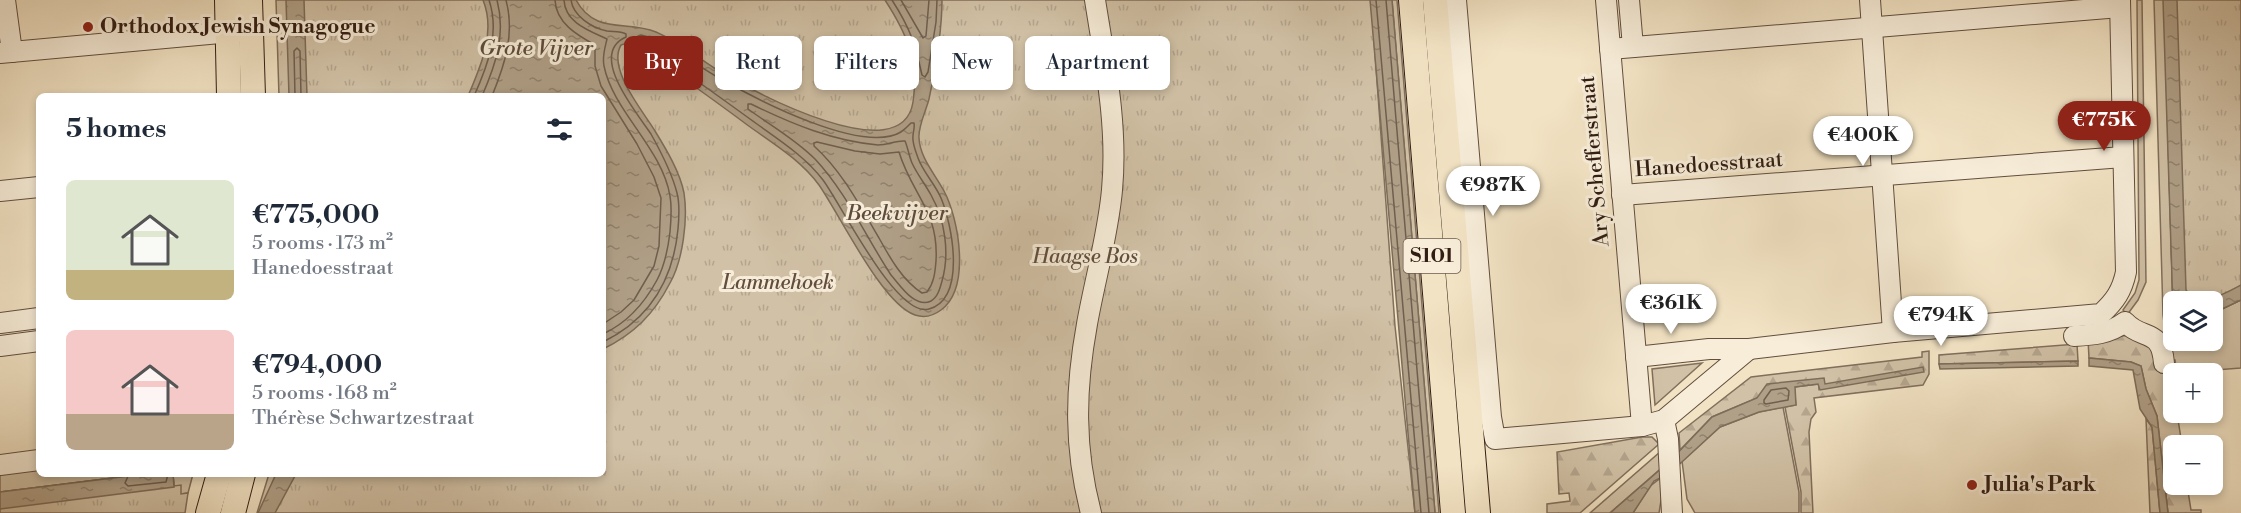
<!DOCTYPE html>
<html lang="en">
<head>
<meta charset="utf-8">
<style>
  :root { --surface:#fff; --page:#f6f6f7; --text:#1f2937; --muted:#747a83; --accent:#8f2418 }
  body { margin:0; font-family:"Libre Bodoni",serif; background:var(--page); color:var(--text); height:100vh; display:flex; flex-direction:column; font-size:22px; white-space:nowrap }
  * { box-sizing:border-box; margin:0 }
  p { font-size:20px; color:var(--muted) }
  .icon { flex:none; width:33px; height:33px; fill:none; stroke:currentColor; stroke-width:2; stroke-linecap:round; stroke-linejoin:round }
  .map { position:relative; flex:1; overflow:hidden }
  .side { position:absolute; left:36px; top:93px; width:570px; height:384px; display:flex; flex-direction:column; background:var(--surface); border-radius:9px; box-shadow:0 3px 9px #0003 }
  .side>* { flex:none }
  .top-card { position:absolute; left:624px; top:36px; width:570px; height:54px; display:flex; gap:12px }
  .fabs { position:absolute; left:2163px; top:291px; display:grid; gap:12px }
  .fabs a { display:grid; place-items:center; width:60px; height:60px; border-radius:9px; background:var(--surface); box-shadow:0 3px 9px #0003; font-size:30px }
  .price { position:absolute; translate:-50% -51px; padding:0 14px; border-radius:21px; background:#fff; color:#222; font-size:20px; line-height:39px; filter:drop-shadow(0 2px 3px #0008) }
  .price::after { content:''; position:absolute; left:50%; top:36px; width:18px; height:14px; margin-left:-9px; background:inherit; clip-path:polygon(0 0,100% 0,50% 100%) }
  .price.on { background:var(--accent); color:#fff }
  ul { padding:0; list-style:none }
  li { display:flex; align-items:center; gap:18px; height:150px; padding:0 30px }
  li span { display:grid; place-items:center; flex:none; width:168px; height:120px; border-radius:9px; color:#555 }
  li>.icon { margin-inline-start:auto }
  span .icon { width:72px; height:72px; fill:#fffc; stroke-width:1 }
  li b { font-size:26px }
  h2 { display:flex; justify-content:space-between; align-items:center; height:72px; padding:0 30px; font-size:26px }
  .chip { padding:0 21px; border-radius:9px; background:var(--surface); box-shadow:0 3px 9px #0003; font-size:21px; line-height:54px }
  .chip.on { background:var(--accent); color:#fff }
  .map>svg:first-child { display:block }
  .grass { fill:#d1c1a6; stroke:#816f5c; stroke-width:1.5 }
  .forest { fill:url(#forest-firs); stroke:#816f5c; stroke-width:1.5 }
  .park { fill:url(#park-tufts); stroke:#816f5c; stroke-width:1.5 }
  .water { fill:url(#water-ripples); stroke:#7d6c59; stroke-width:1.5 }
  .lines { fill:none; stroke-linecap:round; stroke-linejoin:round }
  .shore { stroke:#705e4e; stroke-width:1.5 }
  .minor-casing { stroke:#614e3f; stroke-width:22 }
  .major-casing { stroke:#311d13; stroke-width:26 }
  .minor { stroke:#f7edd9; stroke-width:20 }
  .major { stroke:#f2e3c4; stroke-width:24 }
  .poi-dot { fill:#8f2418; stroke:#f7edd9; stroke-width:2 }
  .labels { text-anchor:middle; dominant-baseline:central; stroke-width:6; stroke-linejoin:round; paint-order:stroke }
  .shield { fill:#f7edd9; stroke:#6c5b4e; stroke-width:1.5 }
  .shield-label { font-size:20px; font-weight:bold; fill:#311d13 }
  .poi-label { font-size:21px; font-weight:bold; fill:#311d13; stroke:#f7edd9; text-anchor:start }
  .street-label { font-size:21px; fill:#311d13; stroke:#f7edd9 }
  .park-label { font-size:21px; font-style:italic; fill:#614e3f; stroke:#f7edd9 }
  .water-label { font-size:22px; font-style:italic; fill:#5d4b3c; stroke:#f7edd9 }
</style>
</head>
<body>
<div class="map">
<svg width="2241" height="513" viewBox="0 0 2241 513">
  <defs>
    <pattern id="forest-firs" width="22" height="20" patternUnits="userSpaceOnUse" patternTransform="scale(1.5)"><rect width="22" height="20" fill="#d1c1a6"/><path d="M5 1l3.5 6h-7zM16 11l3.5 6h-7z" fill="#b4a58e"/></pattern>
    <pattern id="park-tufts" width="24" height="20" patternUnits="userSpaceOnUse" patternTransform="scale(1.5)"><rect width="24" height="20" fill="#d1c1a6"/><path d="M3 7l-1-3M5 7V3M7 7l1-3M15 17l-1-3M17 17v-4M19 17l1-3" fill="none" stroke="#b4a58e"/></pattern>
    <pattern id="water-ripples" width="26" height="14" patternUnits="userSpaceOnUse" patternTransform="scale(1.5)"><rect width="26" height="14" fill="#b0a088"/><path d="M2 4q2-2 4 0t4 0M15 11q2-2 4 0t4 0" fill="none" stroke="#90826e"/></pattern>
  </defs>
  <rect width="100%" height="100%" fill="#f2e3c4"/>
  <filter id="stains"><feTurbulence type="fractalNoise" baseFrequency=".00333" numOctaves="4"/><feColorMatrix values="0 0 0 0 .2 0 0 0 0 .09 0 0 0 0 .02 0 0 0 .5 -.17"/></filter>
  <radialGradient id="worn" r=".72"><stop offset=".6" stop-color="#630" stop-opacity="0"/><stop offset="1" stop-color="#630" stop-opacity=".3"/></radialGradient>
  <g class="grass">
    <path d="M1392,0H1397L1439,513H1435Z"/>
    <path d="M2137,0H2142L2146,282L2138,300L2127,315L2123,310L2135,293L2139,280Z"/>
    <path d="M2154,0H2164L2174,340H2212L2213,313L2241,300V368L2177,373L2175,360H2169L2163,315Z"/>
    <path d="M1702,363L1655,405L1652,369Z"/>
    <path d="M1783,407L1799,492V513H1695L1687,499L1682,461L1720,427L1759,412Z"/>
    <path d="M1660,452L1666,464L1610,513H1590Z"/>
    <path d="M39,466V474H145L0,492V471Z"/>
    <path d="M173,474H193L188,493L181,494L174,487Z"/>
    <path d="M1662,477L1663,488L1659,513H1633L1649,487Z"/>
  </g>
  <g class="forest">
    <path d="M2144,334L2158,357L2161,373H2172L2174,412L2177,413L2182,445L2174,446V484L2187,485L2191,510H2201V513H2168L2157,416L2146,389L2141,366L2131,362L2089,358L2088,339Z"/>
    <path d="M2077,344L2078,361L1939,364V355Z"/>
    <path d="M1929,351V374L1923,385L1814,398L1816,412L1811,419L1809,432L1813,513H1801V492L1785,407L1796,405L1794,387L1819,384V389L1824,384V379L1757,398L1712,417L1680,450L1679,433L1751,377L1922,357V352Z"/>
    <path d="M2146,419L2152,427L2160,513H2150Z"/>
    <path d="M1642,437H1652L1659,444L1580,513H1547V504L1570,501L1569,493L1559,494L1557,452Z"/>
  </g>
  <g class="park">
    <path d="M276,0H1371L1395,326L1415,513H257L269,474H603V96H279Z"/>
    <path d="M2164,0H2241V300L2214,313L2212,302H2174L2173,309Z"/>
    <path d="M145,474H173L174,486L181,485V494L188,493L185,513H0V492Z"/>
  </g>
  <g class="water">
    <path d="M286,0H304L307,96H289Z"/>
    <path d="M483,0H576C595,35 626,20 656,32C679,42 701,60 722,73C755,92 902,172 913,102C919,61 907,34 885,0H942C942,33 936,66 929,99C926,111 918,126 919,138C920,158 935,174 944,191C959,219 971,288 941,310C933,316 924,318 915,315C882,304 840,215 819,185C800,159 772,143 746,124C710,97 673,71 636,45L627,43L621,45C607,69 643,111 655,131C666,149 680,172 684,193C688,219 683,260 670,283C654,314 634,334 603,349V96H468C481,66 496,32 483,0Z"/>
    <path d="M1370,0H1392L1435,513H1415Z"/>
    <path d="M2163,0H2177L2186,290C2198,310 2226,293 2241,285V300L2214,313L2212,302H2174L2173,309Z"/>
    <path d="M2089,358L2131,362L2141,366L2146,389L2157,416L2168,513H2160L2152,427L2140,409L2133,370L2089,366Z"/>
    <path d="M2078,361V366L1940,369L1939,364Z"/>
    <path d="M1923,367L1924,372L1820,390L1818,384L1795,387L1796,405L1759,412L1720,427L1670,473L1654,481L1633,513H1610L1670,461L1712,417L1757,398L1767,384L1824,378L1825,384Z"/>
    <path d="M145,474H173L174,487L0,509V492Z"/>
    <path d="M276,474H296L275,513H258Z"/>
  </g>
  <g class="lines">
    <g class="shore">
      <path d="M555,0C556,23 577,35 595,45V66L601,86L637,144L654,177L661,198L659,246L654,266L634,300L621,312L603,324"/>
      <path d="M564,0C565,23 590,31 607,39C605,48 602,56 604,66C613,111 662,148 670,196C672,207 671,221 670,232C668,249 665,265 657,280C644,304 627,323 603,334"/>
      <path d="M571,0C573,16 592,28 607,31C613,32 620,31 626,34V37C587,54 637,113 651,134C661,152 672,173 677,193C680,204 679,218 678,229C673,281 650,319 603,342"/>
      <path d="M892,0C910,28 915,43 922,75L925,77L928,72L936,22L937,0"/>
      <path d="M901,0L923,38L926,36L929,0"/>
      <path d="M1376,0L1421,513"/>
      <path d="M1386,0L1429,513"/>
      <path d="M641,35C670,42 695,65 721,79C756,99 862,155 901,132C904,130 908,126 911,123H914C915,128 913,131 913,136C912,143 916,152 918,158C923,172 935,184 941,198C952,224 967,298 929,309C897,319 841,204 823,180C804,155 776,138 750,119C713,92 676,66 639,40L638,36Z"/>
      <path d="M295,96L294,51L297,48L300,51L301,96"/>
      <path d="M474,96C488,65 500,33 489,0"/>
      <path d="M482,96C496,64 506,34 497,0"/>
      <path d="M492,96C505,64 515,34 506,0"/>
      <path d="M748,104H751C792,124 833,141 878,145C888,145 897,140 905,141C908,148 909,156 912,163C917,174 925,184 931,195C945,220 950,253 942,281C940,288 938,297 931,301C915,309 900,285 891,275C866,237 846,192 815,159C795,139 770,125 748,109Z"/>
      <path d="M817,142L855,151L880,154L899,152C912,195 939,211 936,261C935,273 934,283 927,292L922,293C903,281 890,258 879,238C860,206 842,171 814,146V143Z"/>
      <path d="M1786,388L1789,391L1788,400L1766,404L1764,403V400L1771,390Z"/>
      <path d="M129,474L125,483L128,486L166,482L168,474"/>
    </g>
    <defs>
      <g id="minor">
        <path d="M5,0L12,52"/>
        <path d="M1456,0L1491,417L1495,439L1642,426L1664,420L1749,349"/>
        <path d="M1606,0L1642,426"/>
        <path d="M1629,0L1633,47"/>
        <path d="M1870,0L1893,332"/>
        <path d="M1610,49L2120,7"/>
        <path d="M0,53L242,31"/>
        <path d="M0,191L39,187"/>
        <path d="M1622,195L2123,157"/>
        <path d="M0,323L39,318"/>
        <path d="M2074,336C2093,335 2109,334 2125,322C2142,341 2161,327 2164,363"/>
        <path d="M0,346L39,341"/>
        <path d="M1636,357L1709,349H1749L1893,332L2101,314C2115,301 2122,291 2126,272L2120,0"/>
        <path d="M1664,420L1668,439L1672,513"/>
        <path d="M0,465L39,460"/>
        <path d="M1091,513C1074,448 1075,390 1087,324C1095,279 1108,235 1112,190C1118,126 1105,63 1095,0"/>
      </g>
      <g id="major">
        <path d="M227,0L229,96"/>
        <path d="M250,0L253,96"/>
        <path d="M1411,0L1453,513"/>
        <path d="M1435,0L1478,513"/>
        <path d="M208,513L219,474"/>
        <path d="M233,513L243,474"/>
      </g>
    </defs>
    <use href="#minor" class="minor-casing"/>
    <use href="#major" class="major-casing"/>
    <use href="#minor" class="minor"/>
    <use href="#major" class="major"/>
  </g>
  <g class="poi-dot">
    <circle cx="88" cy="27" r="6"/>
    <circle cx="1972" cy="485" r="6"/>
  </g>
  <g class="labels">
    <rect class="shield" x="1403.5" y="239" width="57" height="34" rx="4.5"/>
    <g class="shield-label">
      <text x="1432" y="256">S101</text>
    </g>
    <g class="poi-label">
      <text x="100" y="27">Orthodox Jewish Synagogue</text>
      <text x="1984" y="485">Julia's Park</text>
    </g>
    <g class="street-label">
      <text transform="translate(1595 161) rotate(-95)">Ary Schefferstraat</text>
      <text transform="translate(1709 165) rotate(-4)">Hanedoesstraat</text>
    </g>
    <g class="park-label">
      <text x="1085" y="257">Haagse Bos</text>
      <text x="778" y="283">Lammehoek</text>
    </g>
    <g class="water-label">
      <text x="536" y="48">Grote Vijver</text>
      <text x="897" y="213">Beekvijver</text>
    </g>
  </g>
  <rect width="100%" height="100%" filter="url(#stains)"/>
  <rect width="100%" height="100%" fill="url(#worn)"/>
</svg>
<div class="fabs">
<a><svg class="icon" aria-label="layers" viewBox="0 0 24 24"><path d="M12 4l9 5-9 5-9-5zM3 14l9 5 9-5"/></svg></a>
<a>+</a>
<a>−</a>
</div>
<b class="price on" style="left:2104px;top:152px">€775K</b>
<b class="price" style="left:1863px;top:167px">€400K</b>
<b class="price" style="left:1493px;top:217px">€987K</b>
<b class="price" style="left:1671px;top:335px">€361K</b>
<b class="price" style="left:1941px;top:347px">€794K</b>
<div class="top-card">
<a class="chip on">Buy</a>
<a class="chip">Rent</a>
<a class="chip">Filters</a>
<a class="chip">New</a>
<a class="chip">Apartment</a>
</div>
<section class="side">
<h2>5 homes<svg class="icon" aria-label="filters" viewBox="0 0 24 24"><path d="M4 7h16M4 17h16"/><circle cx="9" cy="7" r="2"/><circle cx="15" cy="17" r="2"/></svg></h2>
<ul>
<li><span style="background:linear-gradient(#dfe7d0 75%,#c2b280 0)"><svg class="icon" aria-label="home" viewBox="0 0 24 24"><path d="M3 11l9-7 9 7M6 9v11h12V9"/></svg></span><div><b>€775,000</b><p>5 rooms · 173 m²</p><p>Hanedoesstraat</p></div></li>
<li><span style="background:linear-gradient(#f6c9c9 70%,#b9a48a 0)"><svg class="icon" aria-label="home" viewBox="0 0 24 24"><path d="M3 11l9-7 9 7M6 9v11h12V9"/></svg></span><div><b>€794,000</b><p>5 rooms · 168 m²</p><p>Thérèse Schwartzestraat</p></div></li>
</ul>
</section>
</div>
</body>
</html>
